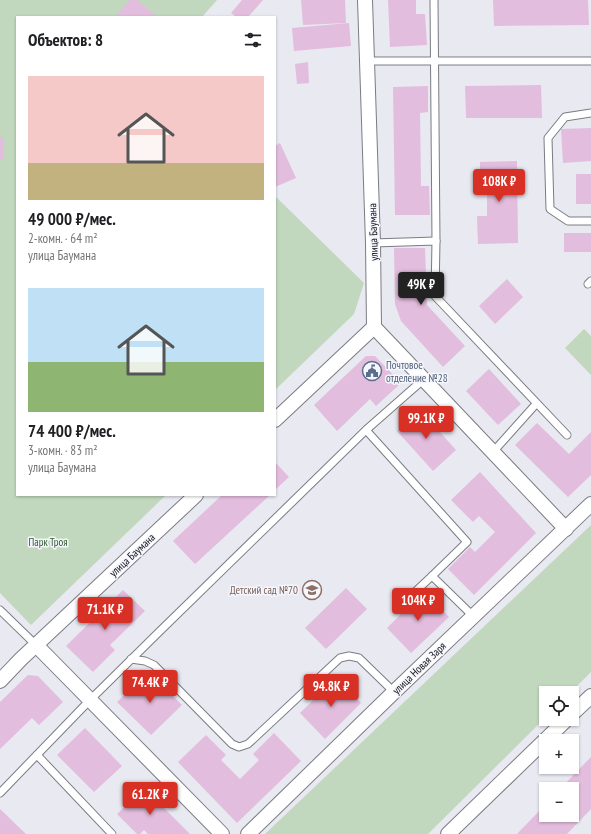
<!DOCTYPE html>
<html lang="ru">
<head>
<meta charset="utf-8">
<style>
  :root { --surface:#fff; --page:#f6f6f6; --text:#202124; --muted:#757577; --accent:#d93025 }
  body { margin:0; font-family:"PT Sans Narrow",sans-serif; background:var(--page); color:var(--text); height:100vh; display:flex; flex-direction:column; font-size:15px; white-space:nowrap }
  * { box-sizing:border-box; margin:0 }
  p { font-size:13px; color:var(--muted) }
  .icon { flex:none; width:22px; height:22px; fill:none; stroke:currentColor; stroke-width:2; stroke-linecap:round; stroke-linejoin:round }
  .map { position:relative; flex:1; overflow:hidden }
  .drawer { position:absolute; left:16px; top:16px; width:260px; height:480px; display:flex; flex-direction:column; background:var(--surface); border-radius:0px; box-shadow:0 1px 3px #0004 }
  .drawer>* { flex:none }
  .buttons { position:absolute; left:539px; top:686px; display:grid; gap:8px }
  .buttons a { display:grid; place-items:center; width:40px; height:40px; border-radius:0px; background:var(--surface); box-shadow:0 1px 3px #0004; font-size:20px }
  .price { position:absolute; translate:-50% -34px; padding:0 9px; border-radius:4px; background:var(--accent); color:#fff; font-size:13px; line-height:26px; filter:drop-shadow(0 1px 2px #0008) }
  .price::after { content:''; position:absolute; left:50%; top:24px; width:12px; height:9px; margin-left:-6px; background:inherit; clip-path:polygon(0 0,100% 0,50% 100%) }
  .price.current { background:#222; color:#fff }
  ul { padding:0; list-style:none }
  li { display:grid; align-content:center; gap:8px; height:212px; padding:0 12px }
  li span { display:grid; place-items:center; height:124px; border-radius:0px; color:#555 }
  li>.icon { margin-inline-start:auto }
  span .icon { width:72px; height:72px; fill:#fffc; stroke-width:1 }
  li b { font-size:17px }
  h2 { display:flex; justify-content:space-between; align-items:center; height:48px; padding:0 12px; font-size:17px }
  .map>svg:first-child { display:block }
  .green { fill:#c1d8be }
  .building { fill:#e3bddd }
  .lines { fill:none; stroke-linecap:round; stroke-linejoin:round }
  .service-casing { stroke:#7b7c83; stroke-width:9 }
  .minor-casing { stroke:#7b7c83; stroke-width:16 }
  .service { stroke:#fff; stroke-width:7 }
  .minor { stroke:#fff; stroke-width:14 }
  .labels { text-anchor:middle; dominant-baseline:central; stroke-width:3; stroke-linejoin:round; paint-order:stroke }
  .street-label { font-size:11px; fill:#121215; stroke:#f5f6fe }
  .service-label { font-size:11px; fill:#4e5e75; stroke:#f5f6fe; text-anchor:start }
  .park-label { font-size:11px; fill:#2b5929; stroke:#f5f6fe }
  .education-label { font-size:11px; fill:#785e54; stroke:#f5f6fe; text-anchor:end }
</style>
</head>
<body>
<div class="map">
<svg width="591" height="834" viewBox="0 0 591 834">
  <rect width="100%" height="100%" fill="#e8e9f1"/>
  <g class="green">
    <path d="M0,0H217L202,17H17V495H166L31,625L0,593Z"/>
    <path d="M275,196L364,283L354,314L275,390Z"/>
    <path d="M584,329L591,336V375L565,348Z"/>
    <path d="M591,525V672L570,693H546V717L428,834H265Z"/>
  </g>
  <g class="building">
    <path d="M130,0H137L157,17H115Z"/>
    <path d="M242,0H263L248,17H236L231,13Z"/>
    <path d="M301,0H345L346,23L303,25Z"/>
    <path d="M388,0H416V14H425L427,45L390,47Z"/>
    <path d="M493,0H588L589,25L494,26Z"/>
    <path d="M349,23L351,46L294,51L292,28Z"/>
    <path d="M308,62L309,83L297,84L295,64Z"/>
    <path d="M541,85L542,118H466L465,86Z"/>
    <path d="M428,86V112L420,113L421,186H429L430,215H395L393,87Z"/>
    <path d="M591,128V161L563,163L561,129Z"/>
    <path d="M0,137H3L4,159H0Z"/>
    <path d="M280,143L296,178L275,187V146Z"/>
    <path d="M517,161L518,243L478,244L477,216H487V187H480V162Z"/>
    <rect x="576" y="174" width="15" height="30"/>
    <rect x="564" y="233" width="27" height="19"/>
    <path d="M394,248H425L427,305L465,346L443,367L401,321L395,304Z"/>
    <path d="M507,279L523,297L495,324L479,306Z"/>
    <path d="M366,356H375L401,383L376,406L370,399L337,431L314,405Z"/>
    <path d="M489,369L521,404L498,425L466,391Z"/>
    <path d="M420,410L456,450L433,471L397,431Z"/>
    <path d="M537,423L569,454L591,432V475L568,497L515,445Z"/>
    <path d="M275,462L289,477L275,490Z"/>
    <path d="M480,472L536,533L474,595L448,569L470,547L475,552L495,532L479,516L473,522L451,500Z"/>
    <path d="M222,495H270L195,564L173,541Z"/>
    <path d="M346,588L367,609L326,649L305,628Z"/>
    <path d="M123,590L145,611L110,645L115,650L93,672L66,646Z"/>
    <path d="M424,591L449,617L411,653L387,628Z"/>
    <path d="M148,672L182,705L151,735L117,702Z"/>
    <path d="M28,675L38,676L63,702L39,725L32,718L0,749V702Z"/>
    <path d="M337,677L361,703L325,739L300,713Z"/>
    <path d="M85,728L122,766L94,792L57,755Z"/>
    <path d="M274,733L301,761L237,823L178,762L206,735L226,755L221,760L240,779L259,760L253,754Z"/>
    <path d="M591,757V809L567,834H517L546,804V815H572V789H560Z"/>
    <path d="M144,788L190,834H148L144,830L140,834H137L117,814Z"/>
    <path d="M0,809L26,834H0Z"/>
  </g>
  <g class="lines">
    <defs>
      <g id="service">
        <path d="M434,0L436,241"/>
        <path d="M368,61H591"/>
        <path d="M591,113L565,117L548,138L550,209L568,221H591"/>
        <path d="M373,243L436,241L435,296L567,435"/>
        <path d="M588,284L591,281"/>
        <path d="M366,430L467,542L432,576L473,616"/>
        <path d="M493,452L536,404"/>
        <path d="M401,605L432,576"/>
        <path d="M0,610L36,645"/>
        <path d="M131,659L145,661L154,665L232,744L239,747L248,744L340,658L349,656L359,658L394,692"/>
        <path d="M37,755L112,834"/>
        <path d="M0,793L90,700L161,630L366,430L424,379"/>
      </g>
      <g id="minor">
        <path d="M374,327L566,529"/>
        <path d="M275,420L374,327L373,243L365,0"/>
        <path d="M36,645L222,834"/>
        <path d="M0,681L21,659L196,495"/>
        <path d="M572,714L591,696"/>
        <path d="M248,834L394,692L591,504"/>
        <path d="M448,834L567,719"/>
      </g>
    </defs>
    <use href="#service" class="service-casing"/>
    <use href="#minor" class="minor-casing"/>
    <use href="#service" class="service"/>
    <use href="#minor" class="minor"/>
  </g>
  <defs>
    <symbol id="civic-ring" viewBox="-11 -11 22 22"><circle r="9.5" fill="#f5f6fe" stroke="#5c6f8a" stroke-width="1.5"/><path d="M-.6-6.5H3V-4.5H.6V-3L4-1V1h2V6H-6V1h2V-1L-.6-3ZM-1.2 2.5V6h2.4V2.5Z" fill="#5c6f8a"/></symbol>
    <symbol id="school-ring" viewBox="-11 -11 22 22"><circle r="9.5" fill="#f5f6fe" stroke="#8d6e63" stroke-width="1.5"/><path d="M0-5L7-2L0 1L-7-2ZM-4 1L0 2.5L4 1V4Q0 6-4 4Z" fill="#8d6e63"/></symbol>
  </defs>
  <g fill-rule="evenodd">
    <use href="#civic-ring" x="361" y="360" width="22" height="22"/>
    <use href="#school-ring" x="301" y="579" width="22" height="22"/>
  </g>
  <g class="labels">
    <g class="street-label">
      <text transform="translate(373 232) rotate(-92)">улица Баумана</text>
      <text transform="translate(132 555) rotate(-43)">улица Баумана</text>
      <text transform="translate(419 668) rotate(-44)">улица Новая Заря</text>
    </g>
    <g class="service-label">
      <text x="386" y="365">Почтовое<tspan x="386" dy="13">отделение №28</tspan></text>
    </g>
    <g class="park-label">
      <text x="48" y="542">Парк Троя</text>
    </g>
    <g class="education-label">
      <text x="298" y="590">Детский сад №70</text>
    </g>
  </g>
</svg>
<div class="buttons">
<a><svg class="icon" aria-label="locate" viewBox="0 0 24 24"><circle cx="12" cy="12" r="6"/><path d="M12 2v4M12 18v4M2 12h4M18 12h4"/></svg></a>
<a>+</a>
<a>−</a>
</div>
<b class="price" style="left:499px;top:203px">108K ₽</b>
<b class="price current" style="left:421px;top:306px">49K ₽</b>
<b class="price" style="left:426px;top:440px">99.1K ₽</b>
<b class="price" style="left:418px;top:622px">104K ₽</b>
<b class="price" style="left:105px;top:631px">71.1K ₽</b>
<b class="price" style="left:150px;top:704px">74.4K ₽</b>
<b class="price" style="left:331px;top:708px">94.8K ₽</b>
<b class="price" style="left:150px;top:816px">61.2K ₽</b>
<section class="drawer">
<h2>Объектов: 8<svg class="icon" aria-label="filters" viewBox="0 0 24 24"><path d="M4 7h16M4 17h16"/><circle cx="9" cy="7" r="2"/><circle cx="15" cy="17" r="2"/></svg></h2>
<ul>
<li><span style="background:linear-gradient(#f6c9c9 70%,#c2b280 0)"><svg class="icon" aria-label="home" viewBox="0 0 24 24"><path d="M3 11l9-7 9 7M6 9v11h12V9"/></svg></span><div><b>49 000 ₽/мес.</b><p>2-комн. · 64 m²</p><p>улица Баумана</p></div></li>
<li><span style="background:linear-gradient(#bfe0f5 60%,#8fb573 0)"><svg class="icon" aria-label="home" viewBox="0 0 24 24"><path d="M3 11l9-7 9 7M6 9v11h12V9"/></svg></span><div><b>74 400 ₽/мес.</b><p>3-комн. · 83 m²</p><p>улица Баумана</p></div></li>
</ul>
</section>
</div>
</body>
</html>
